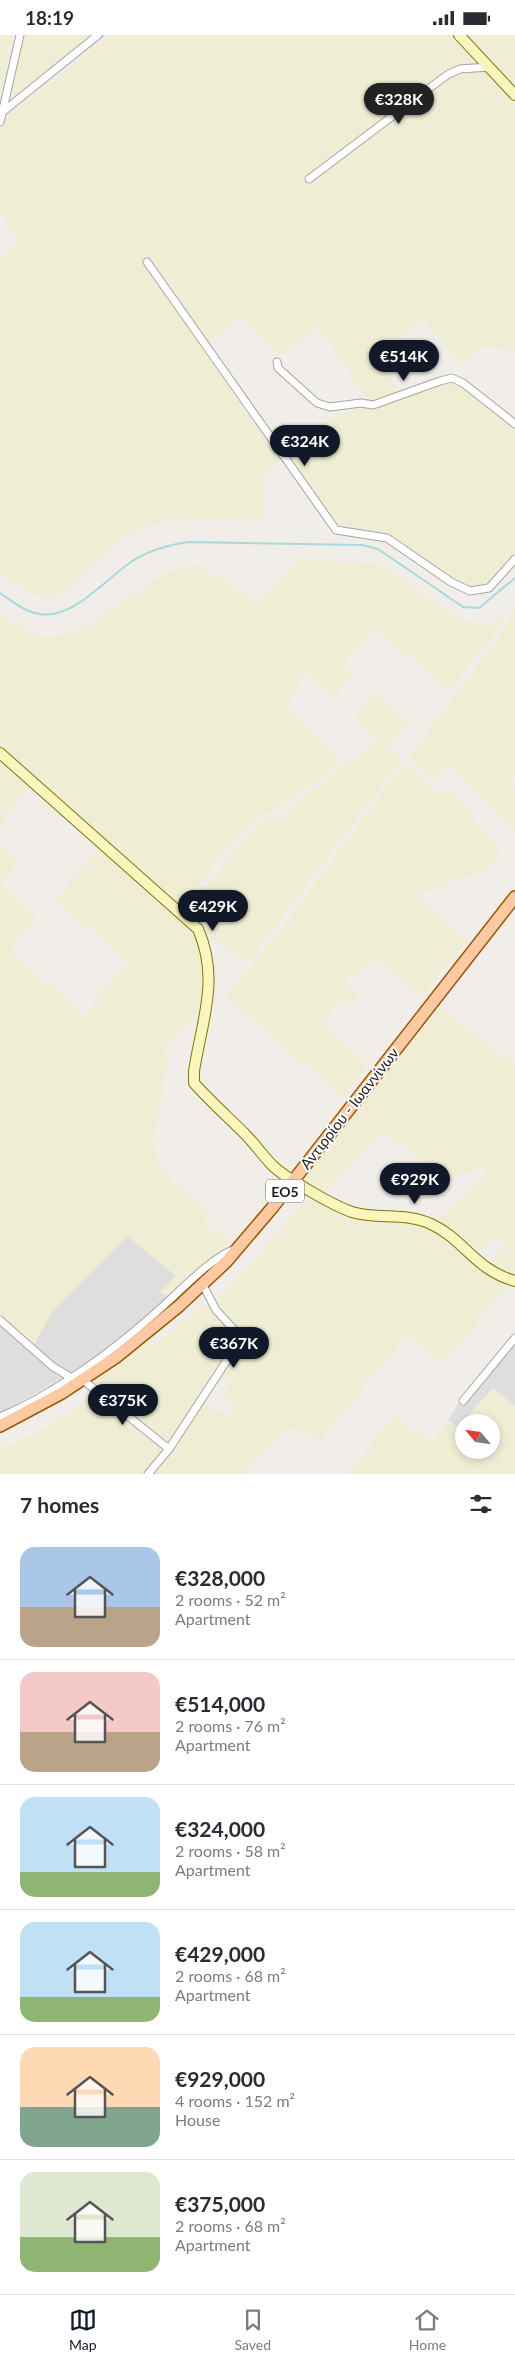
<!DOCTYPE html>
<html lang="en">
<head>
<meta charset="utf-8">
<style>
  :root { --surface:#fff; --page:#f2f2f3; --text:#2b2b33; --muted:#7c7c81; --line:#e1e1e2; --accent:#111827 }
  body { margin:0; font-family:Lato,sans-serif; background:var(--page); color:var(--text); height:100vh; display:flex; flex-direction:column; font-size:19px; white-space:nowrap }
  * { box-sizing:border-box; margin:0 }
  p { font-size:16px; color:var(--muted) }
  .icon { flex:none; width:28px; height:28px; fill:none; stroke:currentColor; stroke-width:2; stroke-linecap:round; stroke-linejoin:round }
  .map { position:relative; height:1439px; overflow:hidden }
  .side { display:flex; flex-direction:column; background:var(--surface); flex:1 }
  .side>* { flex:none }
  .needle { width:32px; rotate:299deg }
  .buttons { position:absolute; left:455px; top:1379px; display:grid; gap:10px }
  .buttons a { display:grid; place-items:center; width:45px; height:45px; border-radius:50%; background:var(--surface); box-shadow:0 2px 8px #0003; font-size:25px }
  .price { position:absolute; translate:-50% -42px; padding:0 11px; border-radius:18px; background:var(--accent); color:#fff; font-size:16px; line-height:32px; filter:drop-shadow(0 1px 2px #0008) }
  .price::after { content:''; position:absolute; left:50%; top:30px; width:15px; height:11px; margin-left:-8px; background:inherit; clip-path:polygon(0 0,100% 0,50% 100%) }
  .price.on { background:#222; color:#fff }
  ul { padding:0; list-style:none }
  li { display:flex; align-items:center; gap:15px; height:125px; padding:0 20px }
  li+li { border-top:1px solid var(--line) }
  li span { display:grid; place-items:center; flex:none; width:140px; height:100px; border-radius:15px; color:#555 }
  li>.icon { margin-inline-start:auto }
  span .icon { width:60px; height:60px; fill:#fffc; stroke-width:1 }
  li b { font-size:21px }
  h2 { display:flex; justify-content:space-between; align-items:center; height:60px; padding:0 20px; font-size:21px }
  .status { display:flex; justify-content:space-between; align-items:center; height:35px; padding:0 25px; background:var(--surface); direction:ltr }
  .status svg { height:14px; fill:currentColor }
  .menu { display:flex; justify-content:space-around; align-items:center; height:70px; border-top:1px solid var(--line); background:var(--surface); font-size:14px; color:var(--muted) }
  .menu a { display:grid; justify-items:center; gap:2px }
  .menu .on { color:var(--accent) }
  .map>svg:first-child { display:block }
  .residential { fill:#dfdede }
  .farmland { fill:#efeed4 }
  .lines { fill:none; stroke-linecap:round; stroke-linejoin:round }
  .stream { stroke:#a9d9de; stroke-width:2 }
  .street-casing { stroke:#a5a5a5; stroke-width:9 }
  .secondary-casing { stroke:#7b7905; stroke-width:12 }
  .primary-casing { stroke:#9e5600; stroke-width:14 }
  .street { stroke:#fff; stroke-width:7 }
  .secondary { stroke:#faf5bd; stroke-width:10 }
  .primary { stroke:#fccaa2; stroke-width:11 }
  .labels { text-anchor:middle; dominant-baseline:central; stroke-width:4; stroke-linejoin:round; paint-order:stroke }
  .shield { fill:#fff; stroke:#646464; stroke-width:1 }
  .shield-label { font-size:14px; font-weight:bold; fill:#212121 }
  .street-label { font-size:15px; fill:#212121; stroke:#fff }
</style>
</head>
<body>
<div class="status"><b>18:19</b><svg viewBox="0 0 49 12"><path d="M0 12V9h3v3zM5 12V6h3v6zM10 12V3h3v9zM15 12V0h3v12zM26 1h20v11H26zM47 4h2v5h-2z"/></svg></div>
<div class="map">
<svg width="515" height="1439" viewBox="0 0 515 1439">
  <rect width="100%" height="100%" fill="#f1ede8"/>
  <g class="residential">
    <path d="M128,1201L176,1241L161,1257L171,1262L93,1326L0,1378V1281L33,1311L52,1277Z"/>
    <path d="M515,1307V1371L492,1354L472,1376L467,1387L464,1388V1397L448,1385L458,1369L463,1371Z"/>
  </g>
  <g class="farmland">
    <path d="M0,0H14L0,62Z"/>
    <path d="M22,0H92L8,70L7,68Z"/>
    <path d="M110,0H455L515,65V317L483,311L460,329L423,283L376,320L399,357L369,367L318,291L280,321L252,289L237,283L201,313L281,426L264,436L263,487L181,483L154,490L127,501L99,523L67,555L57,562L50,564L37,561L0,538V226L18,205L21,204L0,180V100L4,84Z"/>
    <path d="M461,0H515V55Z"/>
    <path d="M447,347H456L465,353L515,393V518L497,540L477,553L467,552L442,538L401,507L389,502L369,496H344L339,494L275,407L362,371L372,373Z"/>
    <path d="M299,525L373,528L393,537L462,585L482,589L490,588L502,579L505,581L503,588L449,656L376,594L343,630L353,639L335,662L305,638L286,673L343,726L314,749L285,768L269,778L260,779L240,798L195,854L191,860L190,871L185,879L0,712V580L31,598L41,601L53,602L76,598L150,548L179,533L191,530H201L257,568Z"/>
    <path d="M515,571V736L512,749L515,756V798L449,729L432,746L413,727L410,721L507,591Z"/>
    <path d="M375,658L410,687L389,712L402,724L251,924L244,927L201,893L194,875L193,867L251,795L262,785L271,783L282,784L284,778L379,704L355,682Z"/>
    <path d="M0,727L29,753L0,790Z"/>
    <path d="M407,729L433,756H449L502,814L484,835L416,861L467,905L422,961L376,925L345,946L359,960L350,970L342,964L323,988L368,1029L343,1063L225,961L276,901L403,730Z"/>
    <path d="M0,809L17,826L1,849L37,882L10,915L83,980L128,928L55,864L100,813L195,896L201,911L207,946L201,974L163,1013L168,1027L153,1107L160,1131L175,1149L210,1176L203,1186L227,1206L220,1216L171,1262L160,1257L176,1241L128,1202L52,1277L33,1311L0,1281Z"/>
    <path d="M440,972L515,1030V1243L488,1228L504,1212L498,1201L479,1214H471L438,1189L437,1185L449,1172L486,1140L484,1132L443,1145L383,1094L324,1159L302,1146Z"/>
    <path d="M309,1163L417,1188L433,1195L486,1240L510,1249L443,1328L407,1300L321,1405L290,1392L255,1426L246,1439H151L182,1400L203,1367L229,1382L235,1373L222,1364L232,1344L223,1338L241,1301L214,1268Z"/>
    <path d="M202,1269L209,1272L230,1297L234,1306L169,1411L138,1387L148,1374L144,1367L139,1363L122,1374L90,1348L148,1305L154,1312Z"/>
    <path d="M493,1353L515,1371V1439H347L394,1381L433,1408L448,1385L464,1397V1415H491V1388L467,1387L472,1376Z"/>
    <path d="M92,1360L161,1414L159,1420L141,1439H0V1415L48,1392Z"/>
  </g>
  <g class="lines">
    <g class="stream">
      <path d="M31,58L104,0"/>
      <path d="M0,558C12,566 25,577 40,579C72,585 106,544 131,527C147,516 168,510 188,507L362,510L378,514L463,572L479,573L515,543"/>
    </g>
    <defs>
      <g id="street">
        <path d="M0,79L98,0"/>
        <path d="M0,87L20,0"/>
        <path d="M309,144L447,40L460,34L489,32"/>
        <path d="M147,227L336,495L387,503L451,547L470,556L489,553L515,524"/>
        <path d="M277,327L278,333L317,368L330,372L361,368L373,370L440,346L452,343L463,348L515,389"/>
        <path d="M0,1285L52,1331L73,1344"/>
        <path d="M83,1345L169,1414L148,1439"/>
        <path d="M463,1366L515,1303"/>
        <path d="M0,1382C53,1360 109,1319 152,1281C176,1261 207,1225 235,1214"/>
        <path d="M169,1414L233,1316L238,1303L237,1298L216,1275L203,1250"/>
      </g>
      <g id="secondary">
        <path d="M459,0L515,60"/>
        <path d="M0,718L198,894C220,944 202,985 194,1036V1048C210,1066 228,1082 245,1099C255,1109 263,1121 273,1131C287,1144 334,1171 352,1177C378,1185 405,1177 431,1189C464,1204 475,1235 515,1246"/>
      </g>
      <path id="primary" d="M0,1391L62,1358L115,1323L179,1271L226,1227L272,1173L515,862"/>
    </defs>
    <use href="#street" class="street-casing"/>
    <use href="#secondary" class="secondary-casing"/>
    <use href="#primary" class="primary-casing"/>
    <use href="#street" class="street"/>
    <use href="#secondary" class="secondary"/>
    <use href="#primary" class="primary"/>
  </g>
  <g class="labels">
    <rect class="shield" x="266" y="1144.5" width="38" height="23" rx="4"/>
    <g class="shield-label">
      <text x="285" y="1156">ΕΟ5</text>
    </g>
    <g class="street-label">
      <text transform="translate(349 1073) rotate(-52)">Αντιρρίου - Ιωαννίνων</text>
    </g>
  </g>
</svg>
<div class="buttons">
<a><svg class="needle" viewBox="-14 -14 28 28"><path d="M0-13l5 13h-10z" fill="#e53935"/><path d="M0 13l5-13h-10z" fill="#7c7c81"/></svg></a>
</div>
<b class="price on" style="left:399px;top:90px">€328K</b>
<b class="price" style="left:404px;top:347px">€514K</b>
<b class="price" style="left:305px;top:432px">€324K</b>
<b class="price" style="left:213px;top:897px">€429K</b>
<b class="price" style="left:415px;top:1170px">€929K</b>
<b class="price" style="left:234px;top:1334px">€367K</b>
<b class="price" style="left:123px;top:1391px">€375K</b>
</div>
<section class="side">
<h2>7 homes<svg class="icon" aria-label="filters" viewBox="0 0 24 24"><path d="M4 7h16M4 17h16"/><circle cx="9" cy="7" r="2"/><circle cx="15" cy="17" r="2"/></svg></h2>
<ul>
<li><span style="background:linear-gradient(#a9c7e8 60%,#b9a48a 0)"><svg class="icon" aria-label="home" viewBox="0 0 24 24"><path d="M3 11l9-7 9 7M6 9v11h12V9"/></svg></span><div><b>€328,000</b><p>2 rooms · 52 m²</p><p>Apartment</p></div></li>
<li><span style="background:linear-gradient(#f6c9c9 60%,#b9a48a 0)"><svg class="icon" aria-label="home" viewBox="0 0 24 24"><path d="M3 11l9-7 9 7M6 9v11h12V9"/></svg></span><div><b>€514,000</b><p>2 rooms · 76 m²</p><p>Apartment</p></div></li>
<li><span style="background:linear-gradient(#bfe0f5 75%,#8fb573 0)"><svg class="icon" aria-label="home" viewBox="0 0 24 24"><path d="M3 11l9-7 9 7M6 9v11h12V9"/></svg></span><div><b>€324,000</b><p>2 rooms · 58 m²</p><p>Apartment</p></div></li>
<li><span style="background:linear-gradient(#bfe0f5 75%,#8fb573 0)"><svg class="icon" aria-label="home" viewBox="0 0 24 24"><path d="M3 11l9-7 9 7M6 9v11h12V9"/></svg></span><div><b>€429,000</b><p>2 rooms · 68 m²</p><p>Apartment</p></div></li>
<li><span style="background:linear-gradient(#ffd9b3 60%,#7fa58c 0)"><svg class="icon" aria-label="home" viewBox="0 0 24 24"><path d="M3 11l9-7 9 7M6 9v11h12V9"/></svg></span><div><b>€929,000</b><p>4 rooms · 152 m²</p><p>House</p></div></li>
<li><span style="background:linear-gradient(#dfe7d0 65%,#8fb573 0)"><svg class="icon" aria-label="home" viewBox="0 0 24 24"><path d="M3 11l9-7 9 7M6 9v11h12V9"/></svg></span><div><b>€375,000</b><p>2 rooms · 68 m²</p><p>Apartment</p></div></li>
</ul>
</section>
<nav class="menu">
<a class="on"><svg class="icon" aria-label="map" viewBox="0 0 24 24"><path d="M3 6l6-2 6 2 6-2v14l-6 2-6-2-6 2zM9 4v14M15 6v14"/></svg>Map</a>
<a><svg class="icon" aria-label="saved" viewBox="0 0 24 24"><path d="M7 4h10v16l-5-4-5 4z"/></svg>Saved</a>
<a><svg class="icon" aria-label="home" viewBox="0 0 24 24"><path d="M3 11l9-7 9 7M6 9v11h12V9"/></svg>Home</a>
</nav>
</body>
</html>
